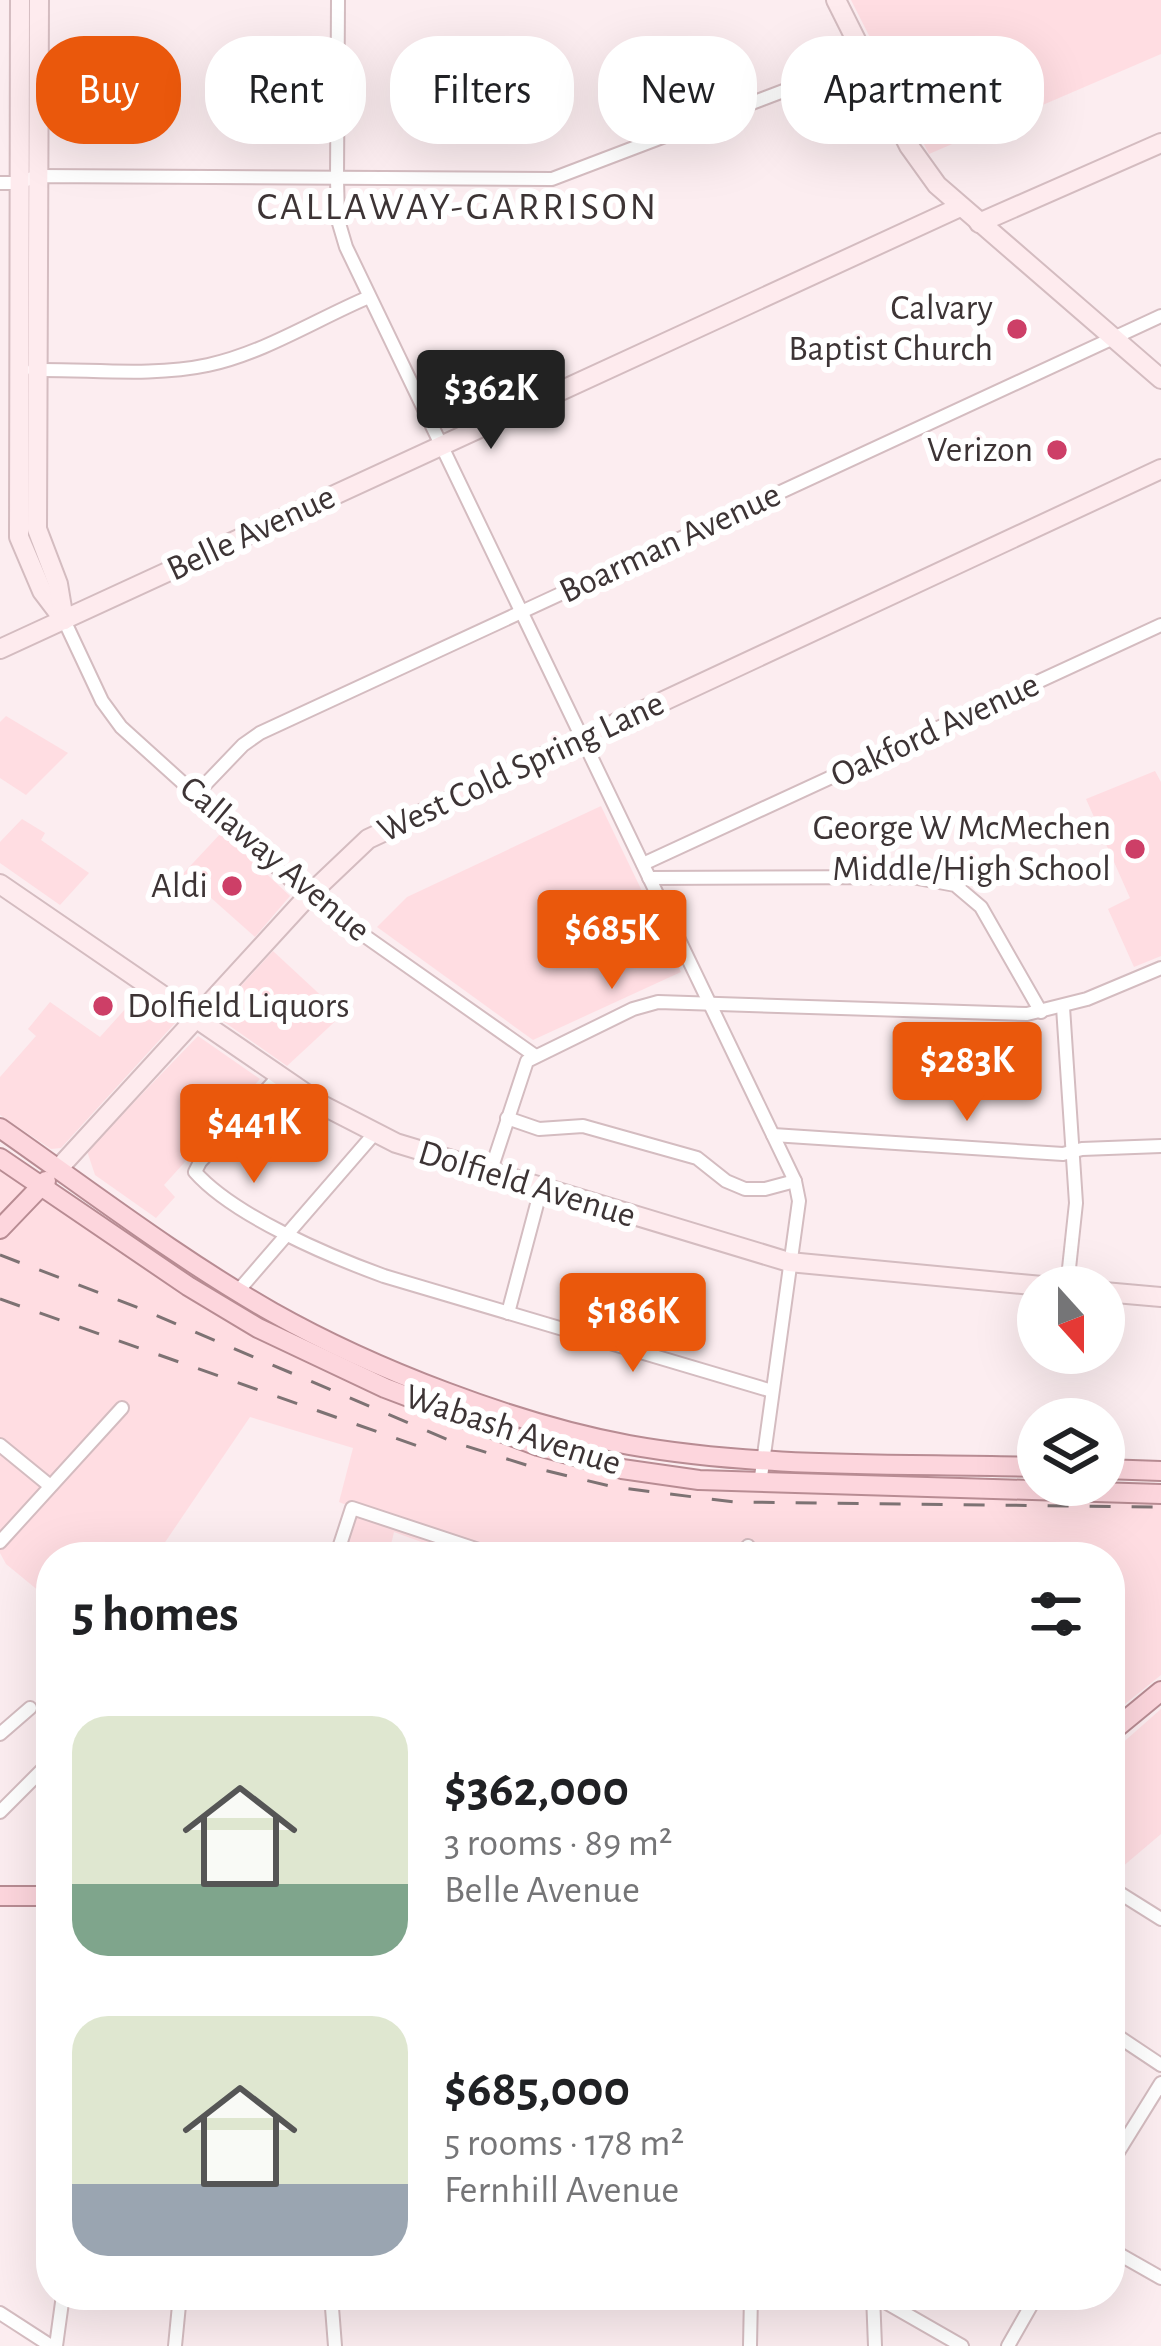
<!DOCTYPE html>
<html lang="en">
<head>
<meta charset="utf-8">
<style>
  :root { --surface:#fff; --page:#f6f6f6; --text:#202124; --muted:#757577; --accent:#ea580c }
  body { margin:0; font-family:"Alegreya Sans",sans-serif; background:var(--page); color:var(--text); height:100vh; display:flex; flex-direction:column; font-size:45px; white-space:nowrap }
  * { box-sizing:border-box; margin:0 }
  p { font-size:39px; color:var(--muted) }
  .icon { flex:none; width:66px; height:66px; fill:none; stroke:currentColor; stroke-width:2; stroke-linecap:round; stroke-linejoin:round }
  .map { position:relative; flex:1; overflow:hidden }
  .panel { position:absolute; left:36px; top:1542px; width:1089px; height:768px; display:flex; flex-direction:column; background:var(--surface); border-radius:48px; box-shadow:0 12px 48px #0002 }
  .panel>* { flex:none }
  .guide { position:absolute; left:36px; top:36px; width:1089px; height:108px; display:flex; gap:24px }
  .needle { width:78px; rotate:159deg }
  .tools { position:absolute; left:1017px; top:1266px; display:grid; gap:24px }
  .tools a { display:grid; place-items:center; width:108px; height:108px; border-radius:50%; background:var(--surface); box-shadow:0 12px 48px #0002; font-size:60px }
  .price { position:absolute; translate:-50% -102px; padding:0 27px; border-radius:12px; background:var(--accent); color:#fff; font-size:39px; line-height:78px; filter:drop-shadow(0 3px 6px #0008) }
  .price::after { content:''; position:absolute; left:50%; top:72px; width:36px; height:27px; margin-left:-18px; background:inherit; clip-path:polygon(0 0,100% 0,50% 100%) }
  .price.on { background:#222; color:#fff }
  ul { padding:0; list-style:none }
  li { display:flex; align-items:center; gap:36px; height:300px; padding:0 36px }
  li span { display:grid; place-items:center; flex:none; width:336px; height:240px; border-radius:36px; color:#555 }
  li>.icon { margin-inline-start:auto }
  span .icon { width:144px; height:144px; fill:#fffc; stroke-width:1 }
  li b { font-size:51px }
  h2 { display:flex; justify-content:space-between; align-items:center; height:144px; padding:0 36px; font-size:51px }
  .pill { padding:0 42px; border-radius:48px; background:var(--surface); box-shadow:0 12px 48px #0002; font-size:42px; line-height:108px }
  .pill.on { background:var(--accent); color:#fff }
  .map>svg:first-child { display:block }
  .built { fill:#ffdde2 }
  .lines { fill:none; stroke-linecap:round; stroke-linejoin:round }
  .street-casing { stroke:#d4bcc0; stroke-width:16 }
  .secondary-casing { stroke:#d4bcc0; stroke-width:22 }
  .primary-casing { stroke:#b88c93; stroke-width:22 }
  .street { stroke:#fff; stroke-width:12 }
  .secondary { stroke:#feebee; stroke-width:18 }
  .primary { stroke:#fdd6dd; stroke-width:18 }
  .rail { stroke:#7d7273; stroke-width:3; stroke-dasharray:21 21; stroke-linecap:butt }
  .poi-dot { fill:#cd3f67; stroke:#fff; stroke-width:4.5 }
  .labels { text-anchor:middle; dominant-baseline:central; stroke-width:12; stroke-linejoin:round; paint-order:stroke }
  .poi-label { font-size:36px; fill:#3d3435; stroke:#fff; text-anchor:end }
  .street-label { font-size:36px; fill:#3d3435; stroke:#fff }
  .neighbourhood-label { font-size:39px; letter-spacing:3px; fill:#3d3435; stroke:#fff }
</style>
</head>
<body>
<div class="map">
<svg width="1161" height="2346" viewBox="0 0 1161 2346">
  <rect width="100%" height="100%" fill="#fcedf0"/>
  <g class="built">
    <path d="M851,0H1161V54L929,154Z"/>
    <path d="M6,716L68,753L26,795L0,778V722Z"/>
    <path d="M1155,771L1161,782V956L1134,967L1108,909L1130,898L1086,799Z"/>
    <path d="M601,806L681,972L533,1040L377,927L407,897Z"/>
    <path d="M22,819L45,833L41,840L89,873L60,905L0,863V842Z"/>
    <path d="M222,832L290,896L255,937L210,897L204,902L178,879Z"/>
    <path d="M273,951L342,1015L287,1066L220,1019L218,1011Z"/>
    <path d="M137,996L176,1022L61,1148L51,1149L0,1115V1077L36,1036L28,1029L50,1002L100,1037Z"/>
    <path d="M198,1036L260,1079L164,1185L175,1197L156,1218L95,1175L87,1151Z"/>
    <path d="M0,1147L193,1278L263,1320L388,1379L541,1437L624,1460L700,1471L1161,1485V1675L1110,1716V1557H463L394,1532L388,1557H345L354,1508L339,1502L353,1448L250,1417L155,1557H51V1601L6,1564L0,1553Z"/>
    <path d="M1161,1709V1834L1115,1873L1110,1870V1754Z"/>
  </g>
  <g class="lines">
    <defs>
      <g id="street">
        <path d="M338,0L337,179L338,220L346,247L795,1181L799,1201L760,1484"/>
        <path d="M0,183H19L37,176L552,179L865,60"/>
        <path d="M33,370C90,369 152,377 208,365C264,353 317,319 369,297"/>
        <path d="M64,620L102,701L121,727L308,896L534,1055"/>
        <path d="M196,794L243,745L260,733L1161,316"/>
        <path d="M643,864L1161,625"/>
        <path d="M649,878L912,877L955,885L981,907L1041,1012"/>
        <path d="M1063,1007L1076,1203L1067,1287"/>
        <path d="M279,1076L200,1162L195,1172C234,1216 329,1256 384,1276L772,1391"/>
        <path d="M507,1118L539,1129L583,1126L697,1158L726,1181L745,1189H765L795,1181"/>
        <path d="M773,1135L1063,1154L1082,1149L1161,1146"/>
        <path d="M490,1173L527,1061L633,1009L658,1002L1027,1014L1087,999L1161,968"/>
        <path d="M238,1291L374,1134"/>
        <path d="M508,1313L541,1189"/>
        <path d="M0,1445L49,1485"/>
        <path d="M0,1542L122,1408"/>
        <path d="M336,1557L352,1508L500,1557"/>
        <path d="M746,1557L748,1546"/>
        <path d="M0,1734L30,1708"/>
        <path d="M0,1812L51,1761"/>
        <path d="M1110,1887L1161,1919"/>
        <path d="M1110,2031L1161,2065"/>
        <path d="M1110,2165L1161,2083"/>
        <path d="M1110,2249L1161,2278"/>
        <path d="M331,2295L335,2346"/>
        <path d="M769,2295H873L962,2346"/>
        <path d="M873,2295L875,2346"/>
        <path d="M0,2313L51,2346"/>
        <path d="M56,2346L63,2295"/>
        <path d="M175,2346L180,2295"/>
        <path d="M750,2346L751,2295"/>
        <path d="M1008,2346L1037,2295"/>
      </g>
      <g id="secondary">
        <path d="M20,0L19,537L42,591L64,620"/>
        <path d="M39,0L37,529L58,584L64,620"/>
        <path d="M836,0L909,146L937,185L1161,379"/>
        <path d="M979,223L1161,143"/>
        <path d="M0,649L960,207"/>
        <path d="M0,884L324,1106L396,1143L789,1262L1053,1287"/>
        <path d="M58,1169L308,896L368,839L1161,469"/>
        <path d="M1104,1292L1161,1297"/>
      </g>
      <g id="primary">
        <path d="M0,1128C89,1190 177,1258 272,1312C373,1369 515,1424 629,1445C763,1469 903,1463 1038,1467"/>
        <path d="M0,1158L188,1286L258,1328L385,1388L538,1446L622,1469L699,1480L1161,1494"/>
        <path d="M0,1229L46,1181"/>
        <path d="M1104,1469L1161,1471"/>
        <path d="M1110,1733L1161,1691"/>
        <path d="M0,1896H51"/>
      </g>
    </defs>
    <use href="#street" class="street-casing"/>
    <use href="#secondary" class="secondary-casing"/>
    <use href="#primary" class="primary-casing"/>
    <use href="#street" class="street"/>
    <use href="#secondary" class="secondary"/>
    <use href="#primary" class="primary"/>
    <g class="rail">
      <path d="M0,1255L139,1308L453,1442L539,1469L614,1487L734,1502L1161,1507"/>
      <path d="M0,1299L432,1451"/>
    </g>
  </g>
  <g class="poi-dot">
    <circle cx="1017" cy="329" r="12"/>
    <circle cx="1057" cy="450" r="12"/>
    <circle cx="1135" cy="849" r="12"/>
    <circle cx="232" cy="886" r="12"/>
    <circle cx="103" cy="1006" r="12"/>
  </g>
  <g class="labels">
    <g class="poi-label">
      <text x="993" y="308">Calvary<tspan x="993" dy="41">Baptist Church</tspan></text>
      <text x="1033" y="450">Verizon</text>
      <text x="1111" y="828">George W McMechen<tspan x="1111" dy="41">Middle/High School</tspan></text>
      <text x="208" y="886">Aldi</text>
      <text x="127" y="1006" text-anchor="start">Dolfield Liquors</text>
    </g>
    <g class="street-label">
      <text transform="translate(251 533) rotate(-25)">Belle Avenue</text>
      <text transform="translate(670 543) rotate(-25)">Boarman Avenue</text>
      <text transform="translate(935 730) rotate(-25)">Oakford Avenue</text>
      <text transform="translate(521 767) rotate(-25)">West Cold Spring Lane</text>
      <text transform="translate(275 859) rotate(40)">Callaway Avenue</text>
      <text transform="translate(527 1184) rotate(17)">Dolfield Avenue</text>
      <text transform="translate(513 1430) rotate(18)">Wabash Avenue</text>
    </g>
    <g class="neighbourhood-label">
      <text x="458" y="207">CALLAWAY-GARRISON</text>
    </g>
  </g>
</svg>
<div class="tools">
<a><svg class="needle" viewBox="-14 -14 28 28"><path d="M0-13l5 13h-10z" fill="#e53935"/><path d="M0 13l5-13h-10z" fill="#757577"/></svg></a>
<a><svg class="icon" aria-label="layers" viewBox="0 0 24 24"><path d="M12 4l9 5-9 5-9-5zM3 14l9 5 9-5"/></svg></a>
</div>
<b class="price on" style="left:491px;top:452px">$362K</b>
<b class="price" style="left:612px;top:992px">$685K</b>
<b class="price" style="left:967px;top:1124px">$283K</b>
<b class="price" style="left:254px;top:1186px">$441K</b>
<b class="price" style="left:633px;top:1375px">$186K</b>
<div class="guide">
<a class="pill on">Buy</a>
<a class="pill">Rent</a>
<a class="pill">Filters</a>
<a class="pill">New</a>
<a class="pill">Apartment</a>
</div>
<section class="panel">
<h2>5 homes<svg class="icon" aria-label="filters" viewBox="0 0 24 24"><path d="M4 7h16M4 17h16"/><circle cx="9" cy="7" r="2"/><circle cx="15" cy="17" r="2"/></svg></h2>
<ul>
<li><span style="background:linear-gradient(#dfe7d0 70%,#7fa58c 0)"><svg class="icon" aria-label="home" viewBox="0 0 24 24"><path d="M3 11l9-7 9 7M6 9v11h12V9"/></svg></span><div><b>$362,000</b><p>3 rooms · 89 m²</p><p>Belle Avenue</p></div></li>
<li><span style="background:linear-gradient(#dfe7d0 70%,#9aa5b1 0)"><svg class="icon" aria-label="home" viewBox="0 0 24 24"><path d="M3 11l9-7 9 7M6 9v11h12V9"/></svg></span><div><b>$685,000</b><p>5 rooms · 178 m²</p><p>Fernhill Avenue</p></div></li>
</ul>
</section>
</div>
</body>
</html>
